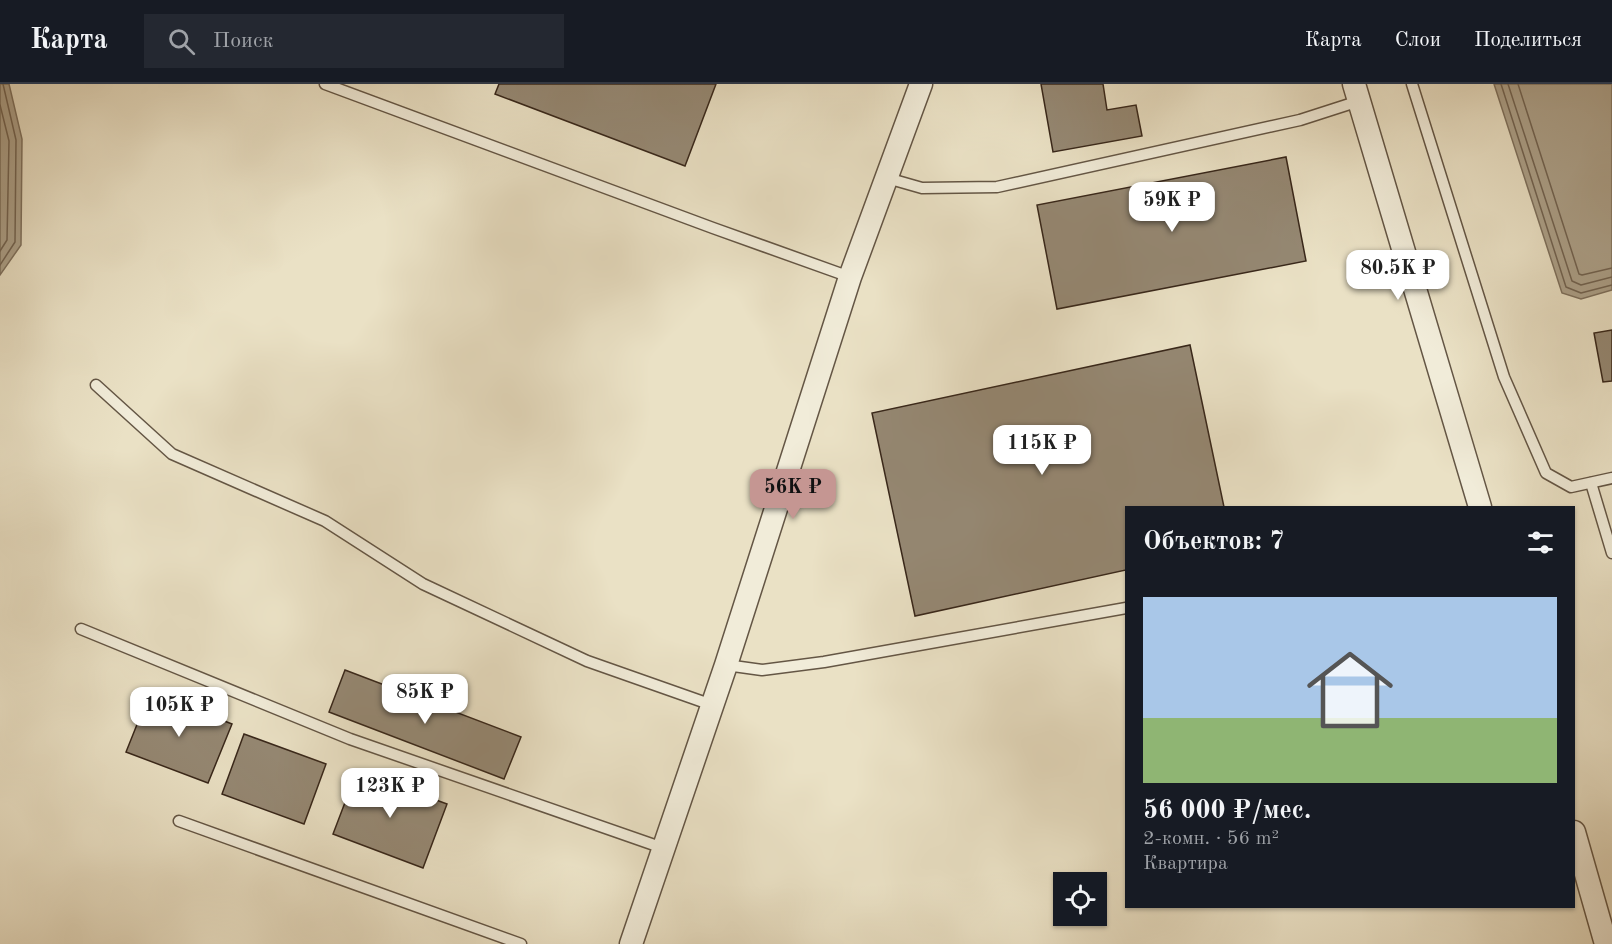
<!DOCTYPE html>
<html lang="ru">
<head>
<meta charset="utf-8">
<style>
  :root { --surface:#171b24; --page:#242831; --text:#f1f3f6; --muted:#9ea1a6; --line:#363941; --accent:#c59692 }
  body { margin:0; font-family:"Old Standard TT",serif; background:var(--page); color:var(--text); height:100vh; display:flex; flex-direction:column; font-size:22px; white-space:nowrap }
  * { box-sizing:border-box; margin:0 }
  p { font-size:20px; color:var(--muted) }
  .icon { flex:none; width:33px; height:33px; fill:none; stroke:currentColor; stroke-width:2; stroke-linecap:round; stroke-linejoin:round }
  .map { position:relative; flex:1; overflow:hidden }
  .side { position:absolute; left:1125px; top:422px; width:450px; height:402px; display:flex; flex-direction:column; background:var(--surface); border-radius:0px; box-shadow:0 2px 4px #0004 }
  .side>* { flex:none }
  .buttons { position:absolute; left:1053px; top:788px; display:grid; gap:12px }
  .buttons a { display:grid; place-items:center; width:54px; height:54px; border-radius:0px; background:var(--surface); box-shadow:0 2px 4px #0004; font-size:30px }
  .price { position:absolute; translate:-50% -51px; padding:0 14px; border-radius:12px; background:#fff; color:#222; font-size:20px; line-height:39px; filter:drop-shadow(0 2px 3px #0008) }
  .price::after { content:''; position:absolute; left:50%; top:36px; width:18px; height:14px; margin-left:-9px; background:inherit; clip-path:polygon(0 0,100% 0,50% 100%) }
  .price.current { background:var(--accent); color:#111 }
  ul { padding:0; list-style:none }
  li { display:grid; align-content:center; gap:12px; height:318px; padding:0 18px }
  li span { display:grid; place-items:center; height:186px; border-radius:0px; color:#555 }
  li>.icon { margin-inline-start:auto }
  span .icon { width:108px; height:108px; fill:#fffc; stroke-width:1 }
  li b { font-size:26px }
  h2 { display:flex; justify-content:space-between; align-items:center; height:72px; padding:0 18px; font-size:26px }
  header { display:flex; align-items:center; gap:36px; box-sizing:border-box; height:84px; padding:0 30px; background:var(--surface); border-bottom:2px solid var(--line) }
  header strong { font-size:28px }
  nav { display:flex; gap:33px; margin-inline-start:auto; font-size:21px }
  .search { width:420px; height:54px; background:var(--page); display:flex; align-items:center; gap:15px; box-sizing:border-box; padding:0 21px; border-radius:0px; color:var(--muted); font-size:22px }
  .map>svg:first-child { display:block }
  .water { fill:#ada28b; stroke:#7e715e; stroke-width:1.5 }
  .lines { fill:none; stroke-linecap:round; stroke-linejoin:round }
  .shore { stroke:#726452; stroke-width:1.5 }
  .building { fill:#958873; stroke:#38271a; stroke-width:1.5 }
  .service-casing { stroke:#645645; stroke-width:13 }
  .minor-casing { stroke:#645645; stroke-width:25 }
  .service { stroke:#f1ecd9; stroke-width:10 }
  .minor { stroke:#f1ecd9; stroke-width:22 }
</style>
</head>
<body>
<header>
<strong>Карта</strong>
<div class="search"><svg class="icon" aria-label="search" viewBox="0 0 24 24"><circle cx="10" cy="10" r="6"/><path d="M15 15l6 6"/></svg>Поиск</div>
<nav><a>Карта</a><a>Слои</a><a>Поделиться</a></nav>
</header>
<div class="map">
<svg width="1612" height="860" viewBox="0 0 1612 860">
  <rect width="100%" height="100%" fill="#eae1c5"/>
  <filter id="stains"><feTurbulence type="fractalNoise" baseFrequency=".00333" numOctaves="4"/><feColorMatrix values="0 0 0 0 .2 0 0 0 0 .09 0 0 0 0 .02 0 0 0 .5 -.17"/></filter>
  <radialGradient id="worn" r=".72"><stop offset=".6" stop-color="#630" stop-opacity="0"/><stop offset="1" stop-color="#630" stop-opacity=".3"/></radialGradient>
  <g class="water">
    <path d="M0,0H9L22,55L21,161L0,191Z"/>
    <path d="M1494,0H1612V206L1581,215L1562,209Z"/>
  </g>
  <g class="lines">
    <g class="shore">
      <path d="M1501,0L1566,203L1581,209L1612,201"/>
      <path d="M1508,0L1572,197L1581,201L1612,193"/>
      <path d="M1518,0L1579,190L1582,191L1612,184"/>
      <path d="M0,21L9,57L7,156L0,167"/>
      <path d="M0,181L15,158L16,56L3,0"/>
    </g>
  </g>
  <g class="building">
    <path d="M499,0H716L685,82L495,10Z"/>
    <path d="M1041,0H1103L1107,26L1136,21L1142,52L1053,68Z"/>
    <path d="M1286,73L1306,177L1057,225L1037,121Z"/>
    <path d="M1612,246V297L1603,298L1594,249Z"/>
    <path d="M1190,261L1224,423H1126V486L915,532L872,329Z"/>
    <path d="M345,586L521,653L504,695L329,628Z"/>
    <path d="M150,608L232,640L208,699L126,668Z"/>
    <path d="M244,650L326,680L304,740L222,710Z"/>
    <path d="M357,687L447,720L423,784L333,750Z"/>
  </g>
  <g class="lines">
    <defs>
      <g id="service">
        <path d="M325,0L713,144L850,193"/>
        <path d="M1412,0L1504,293L1546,389L1571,403L1612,394"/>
        <path d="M887,94L922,104L997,103L1300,36L1359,17"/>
        <path d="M96,301L172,370L325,437L423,500L587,577L712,621"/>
        <path d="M1591,399L1612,469"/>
        <path d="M81,545L350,655L663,764"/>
        <path d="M726,581L762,586L824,578L1126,524"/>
        <path d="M179,737L521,860"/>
      </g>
      <g id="minor">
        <path d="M1354,0L1480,423"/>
        <path d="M1574,748L1606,860"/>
        <path d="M631,860L726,581L850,193L921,0"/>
      </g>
    </defs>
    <use href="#service" class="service-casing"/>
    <use href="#minor" class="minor-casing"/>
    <use href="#service" class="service"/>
    <use href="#minor" class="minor"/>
  </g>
  <rect width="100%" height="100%" filter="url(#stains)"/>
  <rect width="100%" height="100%" fill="url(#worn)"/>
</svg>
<div class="buttons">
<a><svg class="icon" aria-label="locate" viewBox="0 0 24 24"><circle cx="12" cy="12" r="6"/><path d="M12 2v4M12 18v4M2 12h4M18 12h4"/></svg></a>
</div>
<b class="price" style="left:1172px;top:149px">59K ₽</b>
<b class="price" style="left:1398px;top:217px">80.5K ₽</b>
<b class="price" style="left:1042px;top:392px">115K ₽</b>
<b class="price current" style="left:793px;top:436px">56K ₽</b>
<b class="price" style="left:425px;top:641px">85K ₽</b>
<b class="price" style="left:179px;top:654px">105K ₽</b>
<b class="price" style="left:390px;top:735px">123K ₽</b>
<section class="side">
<h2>Объектов: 7<svg class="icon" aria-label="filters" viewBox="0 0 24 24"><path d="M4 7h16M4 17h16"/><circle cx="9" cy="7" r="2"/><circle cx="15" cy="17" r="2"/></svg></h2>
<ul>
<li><span style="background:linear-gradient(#a9c7e8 65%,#8fb573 0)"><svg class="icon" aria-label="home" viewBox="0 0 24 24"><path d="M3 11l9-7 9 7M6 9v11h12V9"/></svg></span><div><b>56 000 ₽/мес.</b><p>2-комн. · 56 m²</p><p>Квартира</p></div></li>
</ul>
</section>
</div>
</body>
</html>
